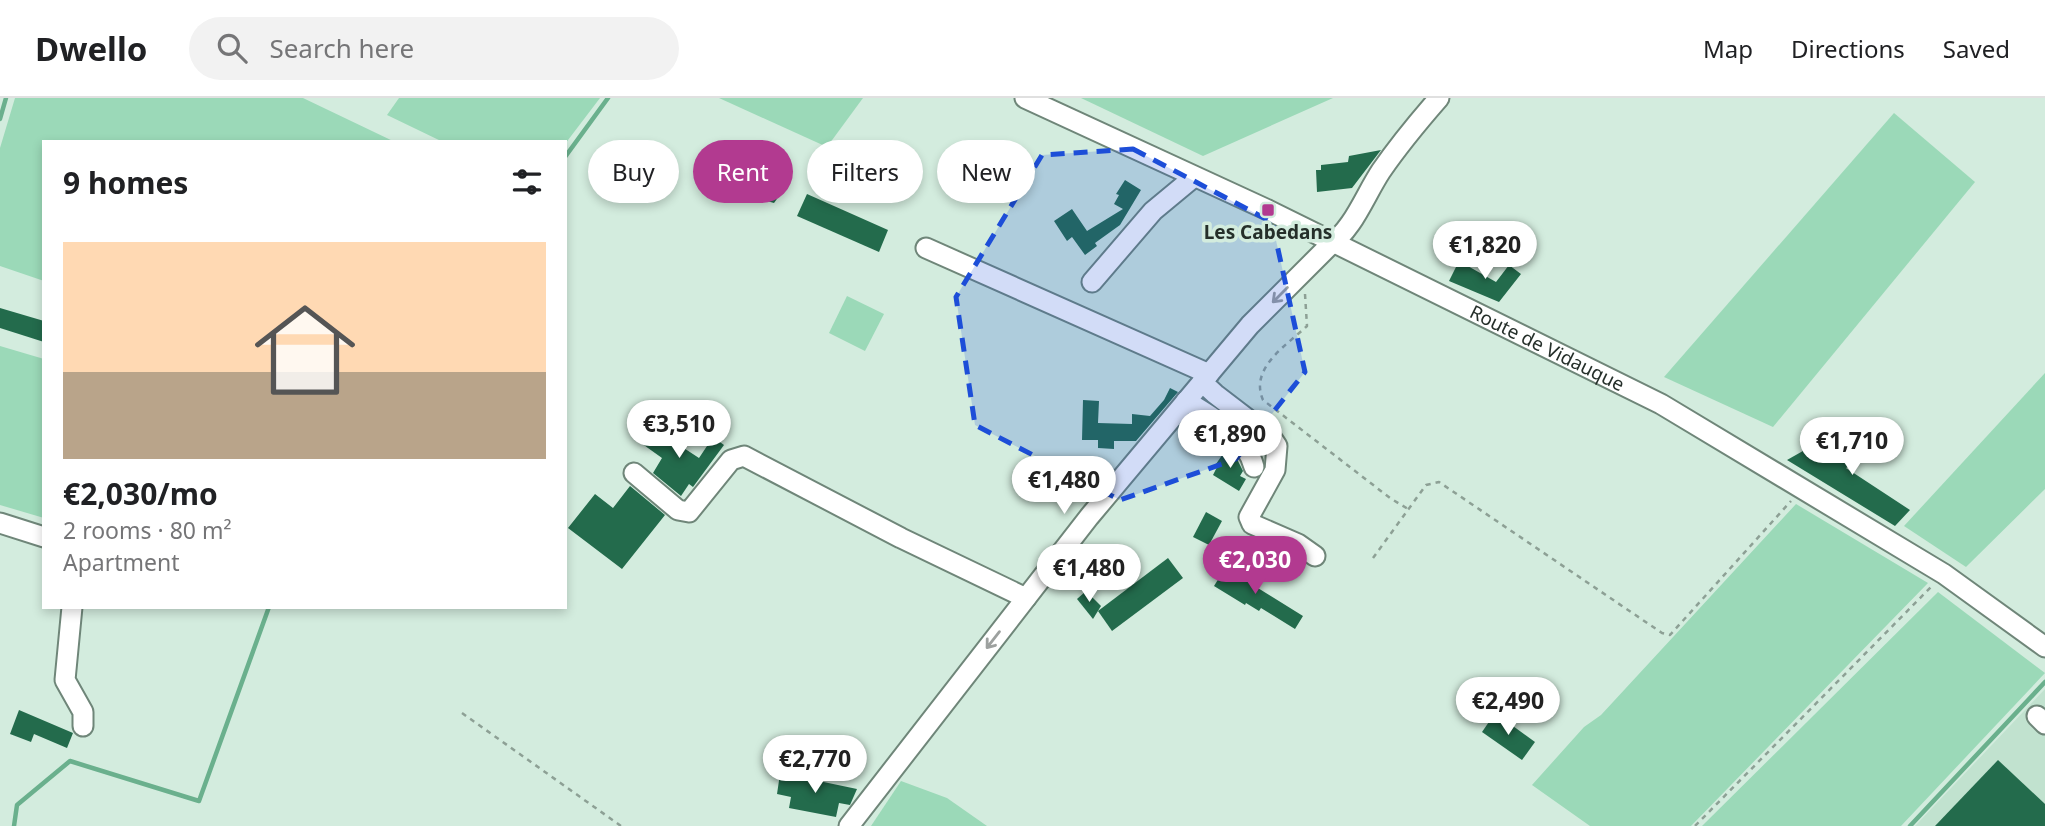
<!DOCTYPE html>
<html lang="en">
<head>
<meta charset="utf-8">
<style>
  :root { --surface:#fff; --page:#f2f2f2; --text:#202124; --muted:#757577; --line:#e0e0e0; --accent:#b23a90 }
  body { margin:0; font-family:"Noto Sans",sans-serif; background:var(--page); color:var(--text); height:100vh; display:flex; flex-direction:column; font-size:26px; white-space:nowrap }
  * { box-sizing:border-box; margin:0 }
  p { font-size:23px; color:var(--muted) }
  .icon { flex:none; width:38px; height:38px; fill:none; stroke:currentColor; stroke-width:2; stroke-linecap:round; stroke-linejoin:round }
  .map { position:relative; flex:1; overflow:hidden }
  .side { position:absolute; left:42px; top:42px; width:525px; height:469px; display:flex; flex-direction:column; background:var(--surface); border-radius:0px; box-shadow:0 4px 10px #0003 }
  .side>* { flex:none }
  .top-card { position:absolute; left:588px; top:42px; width:665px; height:63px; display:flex; gap:14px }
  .price { position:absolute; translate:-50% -60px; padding:0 16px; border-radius:24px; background:#fff; color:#222; font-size:23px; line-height:46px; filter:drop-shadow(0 2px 4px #0008) }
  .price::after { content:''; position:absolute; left:50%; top:42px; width:21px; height:16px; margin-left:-10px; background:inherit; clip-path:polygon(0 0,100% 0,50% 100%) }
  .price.active { background:var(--accent); color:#fff }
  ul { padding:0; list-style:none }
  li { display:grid; align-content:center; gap:14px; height:371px; padding:0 21px }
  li+li { border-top:2px solid var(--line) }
  li span { display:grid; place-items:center; height:217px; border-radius:0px; color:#555 }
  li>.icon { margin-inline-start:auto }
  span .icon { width:126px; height:126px; fill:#fffc; stroke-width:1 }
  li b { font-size:30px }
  h2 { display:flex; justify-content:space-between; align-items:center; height:84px; padding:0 21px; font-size:30px }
  .pill { padding:0 24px; border-radius:32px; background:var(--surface); box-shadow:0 4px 10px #0003; font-size:24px; line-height:63px }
  .pill.active { background:var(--accent); color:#fff }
  header { display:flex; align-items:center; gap:42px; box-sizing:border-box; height:98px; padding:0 35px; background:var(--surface); border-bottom:2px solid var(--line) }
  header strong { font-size:33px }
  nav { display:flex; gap:38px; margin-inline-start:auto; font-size:24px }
  .search { width:490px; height:63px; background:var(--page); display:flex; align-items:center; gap:18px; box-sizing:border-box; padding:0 24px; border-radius:38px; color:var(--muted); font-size:26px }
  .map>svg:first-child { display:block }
  .built { fill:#c1e2cf }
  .green { fill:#9bd9b8 }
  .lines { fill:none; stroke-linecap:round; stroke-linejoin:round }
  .stream { stroke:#6ab08d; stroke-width:4.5 }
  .building { fill:#236b4c }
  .minor-casing { stroke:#6f8679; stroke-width:23 }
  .path { stroke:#8da095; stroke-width:2.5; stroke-dasharray:5 5; stroke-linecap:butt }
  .minor { stroke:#fff; stroke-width:19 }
  .oneway { stroke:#9da19f }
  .marked { fill:#1d4ed8; fill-opacity:0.2; stroke:#1d4ed8; stroke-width:5; stroke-dasharray:14 9; stroke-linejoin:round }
  .poi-dot { fill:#b23a90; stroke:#d3ecde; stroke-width:2.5 }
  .labels { text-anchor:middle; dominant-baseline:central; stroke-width:7; stroke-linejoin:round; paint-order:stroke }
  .poi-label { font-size:19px; font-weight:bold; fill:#252f2a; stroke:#d3ecde }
  .street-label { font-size:19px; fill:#252f2a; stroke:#d3ecde }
</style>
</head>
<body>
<header>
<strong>Dwello</strong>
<div class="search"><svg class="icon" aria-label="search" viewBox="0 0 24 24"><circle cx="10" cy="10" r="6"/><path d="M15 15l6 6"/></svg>Search here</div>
<nav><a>Map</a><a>Directions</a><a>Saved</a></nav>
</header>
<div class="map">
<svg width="2045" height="728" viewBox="0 0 2045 728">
  <rect width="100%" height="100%" fill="#d3ecde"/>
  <path class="built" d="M2045,591V728H1915Z"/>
  <g class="green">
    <path d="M15,0H303L395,44H44V183L0,168V50Z"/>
    <path d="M399,0H600L565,46V44H443L387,17Z"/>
    <path d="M719,0H863L827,49Z"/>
    <path d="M1081,0H1333L1203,58Z"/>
    <path d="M1894,15L1975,84L1773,329L1664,279Z"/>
    <path d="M847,198L884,216L865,253L829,235Z"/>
    <path d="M0,248L44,261V420L0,407Z"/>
    <path d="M2045,275V391L1966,469L1904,428Z"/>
    <path d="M1796,406L1928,485L1691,728H1590L1532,687L1584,629L1601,617Z"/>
    <path d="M1938,494L2045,575L1901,728H1702Z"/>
    <path d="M901,683L947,700L987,728H871Z"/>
  </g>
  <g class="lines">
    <g class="stream">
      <path d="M0,21L6,0"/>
      <path d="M565,59L608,0"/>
      <path d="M14,728L17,707L70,663L199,703L269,509"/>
      <path d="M1910,728L2045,584"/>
    </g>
  </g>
  <g class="building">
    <path d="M1381,52L1352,90L1317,94L1316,72H1321V67L1348,64L1349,58Z"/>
    <path d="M747,73L774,83L787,87L774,105L767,103L740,93Z"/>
    <path d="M1125,82L1141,92L1120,127L1095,145L1097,148L1085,157L1072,139L1067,143L1054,123L1072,111L1087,133L1123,111L1114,106L1119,97L1116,96Z"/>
    <path d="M807,96L888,132L879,154L797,118Z"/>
    <path d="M1459,163L1496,184L1509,167L1521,176L1499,204L1449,183Z"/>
    <path d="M0,210L44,223V244L0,230Z"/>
    <path d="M1170,290L1178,294L1136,343H1114V351L1098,350V342H1082L1083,302L1099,303L1098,325L1132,326V316L1150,318L1164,302Z"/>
    <path d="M654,327L671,339L670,341L699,360L713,339L724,347L693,389L689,386L681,398L653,375L662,360L641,345Z"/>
    <path d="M1872,334L1881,352L1846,370L1910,412L1895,428L1787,362L1810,349L1817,362Z"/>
    <path d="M1227,350L1234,355L1243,373L1240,378L1246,381L1239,393L1213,377L1218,367L1216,366Z"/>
    <path d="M630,388L665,417L622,471L568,430L595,396L613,410Z"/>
    <path d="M1206,414L1222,423L1209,447L1193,439Z"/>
    <path d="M1168,460L1183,480L1112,533L1098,513Z"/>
    <path d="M1229,464L1244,473L1240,479L1303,518L1295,531L1261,510L1259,513L1246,505L1245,507L1214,488Z"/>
    <path d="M1086,493L1101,508L1093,521L1077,501Z"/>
    <path d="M19,612L73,635L67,650L34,636L31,644L10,636Z"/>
    <path d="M1495,615L1535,644L1522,662L1482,634Z"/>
    <path d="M1998,662L2045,706V728H1935Z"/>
    <path d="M780,676L795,678L857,691L850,707L839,705L836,719L789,710L791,699L777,696Z"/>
  </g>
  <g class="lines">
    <defs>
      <g id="minor">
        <path id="s1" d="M1025,0L1268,112L1661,306L1944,476L2045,549"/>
        <path d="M926,150L1209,276"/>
        <path d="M1092,184L1153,113L1194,79"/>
        <path d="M1202,284L1215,296L1271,339L1277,348L1275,372L1249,419L1252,426L1298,446L1315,458"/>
        <path d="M1186,303C1212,319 1246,337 1254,369"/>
        <path d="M634,375L678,412L689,414L731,362L744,358L901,440L1026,500"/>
        <path d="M0,425L44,439"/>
        <path d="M72,509L65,582L83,614V628"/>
        <path d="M2037,618L2045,626"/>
        <path d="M849,728L1089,419L1250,227L1328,149C1354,130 1364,99 1381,73C1399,47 1418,24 1439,0"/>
      </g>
    </defs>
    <use href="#minor" class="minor-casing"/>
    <g class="path">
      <path d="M1305,196L1307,228C1287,247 1249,270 1263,302L1390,400L1408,411"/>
      <path d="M1373,460L1426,387L1439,384L1662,535L1670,537L1791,403"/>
      <path d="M462,615L621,728"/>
      <path d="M1695,728L1931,489"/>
    </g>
    <use href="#minor" class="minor"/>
  </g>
  <defs><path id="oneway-shaft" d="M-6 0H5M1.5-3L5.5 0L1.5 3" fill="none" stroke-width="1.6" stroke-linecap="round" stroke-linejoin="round" transform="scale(1.75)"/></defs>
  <g class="oneway">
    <use href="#oneway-shaft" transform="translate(1280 197) rotate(135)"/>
    <use href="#oneway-shaft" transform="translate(993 542) rotate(128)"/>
  </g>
  <path class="marked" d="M1133,51L1272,124L1305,274L1236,361L1120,402L975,327L956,199L1042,57Z"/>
  <rect class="poi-dot" x="1261" y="105" width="14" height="14" rx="3.5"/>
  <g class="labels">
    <g class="poi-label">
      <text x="1268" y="134">Les Cabedans</text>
    </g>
    <g class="street-label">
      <text stroke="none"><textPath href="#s1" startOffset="579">Route de Vidauque</textPath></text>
    </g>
  </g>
</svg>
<b class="price" style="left:1485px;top:183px">€1,820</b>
<b class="price" style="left:679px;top:362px">€3,510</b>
<b class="price" style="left:1230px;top:372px">€1,890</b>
<b class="price" style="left:1852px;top:379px">€1,710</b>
<b class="price" style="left:1064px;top:418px">€1,480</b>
<b class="price active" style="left:1255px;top:498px">€2,030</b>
<b class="price" style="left:1089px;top:506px">€1,480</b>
<b class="price" style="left:1508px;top:639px">€2,490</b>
<b class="price" style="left:815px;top:697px">€2,770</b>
<div class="top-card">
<a class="pill">Buy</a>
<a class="pill active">Rent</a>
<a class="pill">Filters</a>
<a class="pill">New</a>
</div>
<section class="side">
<h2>9 homes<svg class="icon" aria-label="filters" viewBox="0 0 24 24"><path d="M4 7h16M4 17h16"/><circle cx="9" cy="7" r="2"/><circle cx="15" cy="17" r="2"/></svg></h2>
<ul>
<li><span style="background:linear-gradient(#ffd9b3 60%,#b9a48a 0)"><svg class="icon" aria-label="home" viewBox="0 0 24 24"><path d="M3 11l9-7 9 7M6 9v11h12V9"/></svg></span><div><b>€2,030/mo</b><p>2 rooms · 80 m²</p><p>Apartment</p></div></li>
</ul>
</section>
</div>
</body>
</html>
